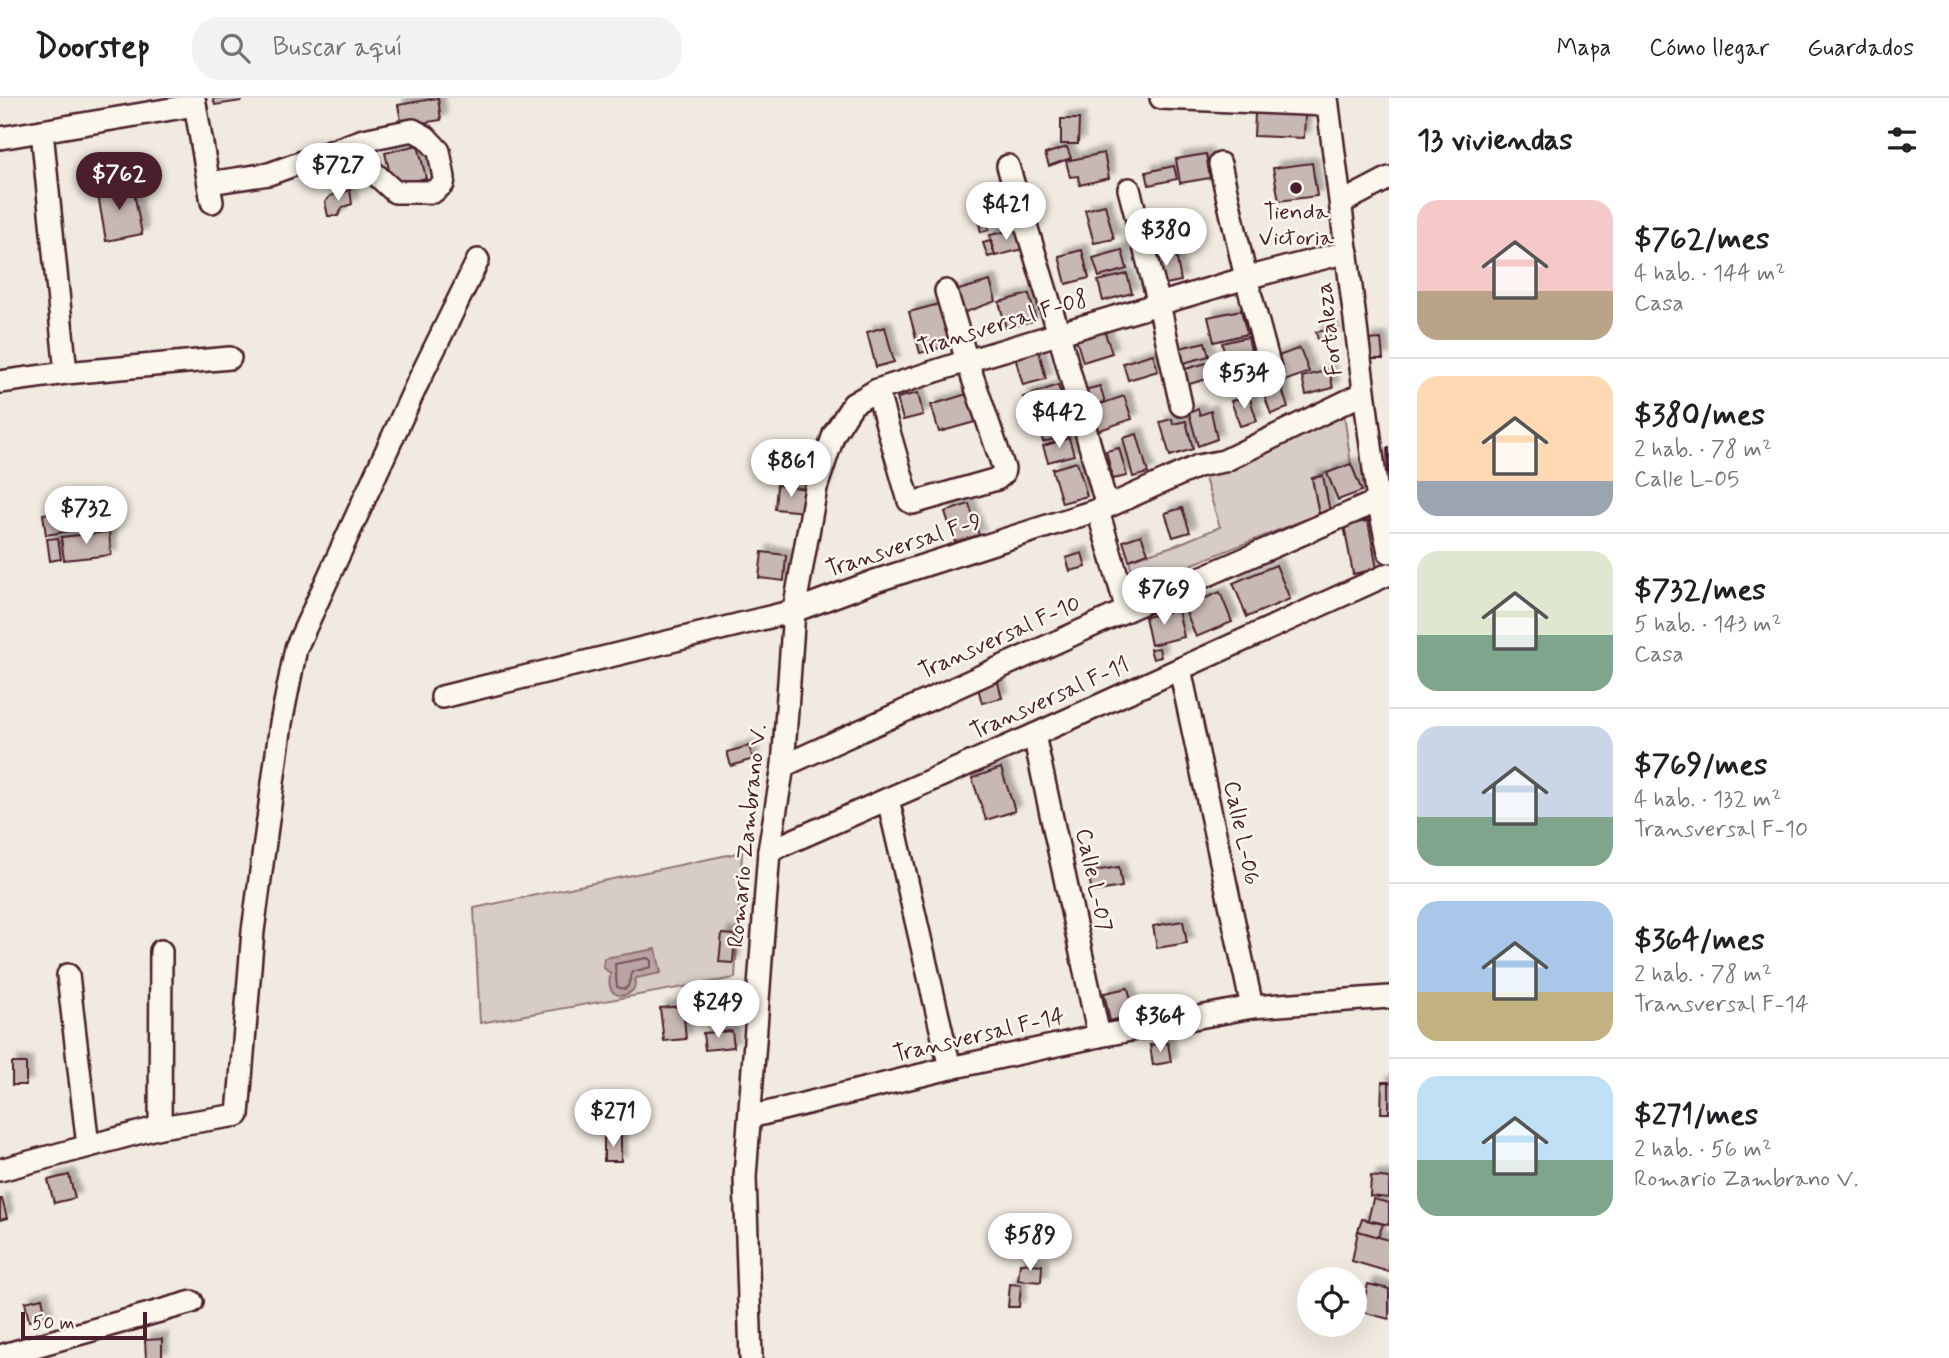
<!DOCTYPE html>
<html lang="es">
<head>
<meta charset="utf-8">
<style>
  :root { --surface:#fff; --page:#f2f2f2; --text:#202124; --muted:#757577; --line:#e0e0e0; --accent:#4a1f2b }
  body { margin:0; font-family:Mynerve,sans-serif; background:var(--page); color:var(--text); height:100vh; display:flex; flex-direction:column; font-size:26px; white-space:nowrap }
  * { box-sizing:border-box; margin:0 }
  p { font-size:23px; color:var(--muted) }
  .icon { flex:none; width:38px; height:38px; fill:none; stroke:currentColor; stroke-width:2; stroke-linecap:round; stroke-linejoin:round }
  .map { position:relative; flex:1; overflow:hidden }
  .side { display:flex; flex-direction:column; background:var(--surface); width:560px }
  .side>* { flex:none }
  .fabs { position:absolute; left:1297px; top:1169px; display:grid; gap:14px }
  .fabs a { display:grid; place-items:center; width:70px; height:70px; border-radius:50%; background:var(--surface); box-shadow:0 7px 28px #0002; font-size:35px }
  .scale { position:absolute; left:21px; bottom:18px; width:126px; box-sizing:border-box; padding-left:7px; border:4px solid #4a1f2b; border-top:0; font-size:19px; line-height:24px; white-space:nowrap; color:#4a1f2b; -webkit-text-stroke:5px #fbf7ec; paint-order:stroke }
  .price { position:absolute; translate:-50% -60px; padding:0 16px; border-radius:24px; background:#fff; color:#222; font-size:23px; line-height:46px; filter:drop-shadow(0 2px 4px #0008) }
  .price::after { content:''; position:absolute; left:50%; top:42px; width:21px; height:16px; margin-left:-10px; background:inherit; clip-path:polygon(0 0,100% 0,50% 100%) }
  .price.current { background:var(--accent); color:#fff }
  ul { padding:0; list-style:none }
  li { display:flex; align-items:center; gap:21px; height:175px; padding:0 28px }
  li+li { border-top:2px solid var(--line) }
  li span { display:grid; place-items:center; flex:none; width:196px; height:140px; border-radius:21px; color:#555 }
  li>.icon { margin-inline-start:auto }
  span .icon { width:84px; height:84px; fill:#fffc; stroke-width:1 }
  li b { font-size:30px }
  h2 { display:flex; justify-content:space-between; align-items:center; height:84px; padding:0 28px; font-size:30px }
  header { display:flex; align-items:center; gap:42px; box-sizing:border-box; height:98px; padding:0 35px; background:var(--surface); border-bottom:2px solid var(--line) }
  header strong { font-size:33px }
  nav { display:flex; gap:38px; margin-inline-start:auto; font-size:24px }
  .search { width:490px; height:63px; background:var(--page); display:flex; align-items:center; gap:18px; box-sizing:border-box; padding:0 24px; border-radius:28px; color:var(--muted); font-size:26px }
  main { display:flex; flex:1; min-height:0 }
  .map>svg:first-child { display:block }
  .green { fill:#d8ccc6; stroke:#917678; stroke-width:2 }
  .water { fill:#b8a4a2; stroke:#8c6f72; stroke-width:2 }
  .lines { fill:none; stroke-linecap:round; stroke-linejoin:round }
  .shore { stroke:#76545b; stroke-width:2 }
  .building { fill:#c8b8b3; stroke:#4a1f2b; stroke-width:2; filter:url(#shadow) }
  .minor-casing { stroke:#4a1f2b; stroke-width:26 }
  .minor { stroke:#fbf7ec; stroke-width:21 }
  .poi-dot { fill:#4a1f2b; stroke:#fbf7ec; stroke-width:2.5 }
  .labels { text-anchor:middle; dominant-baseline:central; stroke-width:5; stroke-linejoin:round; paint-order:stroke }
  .poi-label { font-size:23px; fill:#4a1f2b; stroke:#fbf7ec }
  .street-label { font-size:23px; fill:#4a1f2b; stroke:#fbf7ec }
</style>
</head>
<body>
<header>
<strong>Doorstep</strong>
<div class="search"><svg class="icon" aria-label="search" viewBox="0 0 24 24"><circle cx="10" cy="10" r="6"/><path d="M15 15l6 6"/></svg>Buscar aquí</div>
<nav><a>Mapa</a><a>Cómo llegar</a><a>Guardados</a></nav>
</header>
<main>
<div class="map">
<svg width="1389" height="1260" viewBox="0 0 1389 1260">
  <defs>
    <filter id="shadow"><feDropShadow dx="6" dy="-6" stdDeviation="2" flood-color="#0004"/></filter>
  </defs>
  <rect width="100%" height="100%" fill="#f0eae0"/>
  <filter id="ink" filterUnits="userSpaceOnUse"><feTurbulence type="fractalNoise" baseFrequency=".0143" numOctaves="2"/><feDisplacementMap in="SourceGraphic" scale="14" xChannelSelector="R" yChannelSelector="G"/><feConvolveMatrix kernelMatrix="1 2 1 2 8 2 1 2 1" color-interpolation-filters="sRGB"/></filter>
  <g filter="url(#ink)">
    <g class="green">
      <path d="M1344,316L1351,366L1312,380L1319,416L1135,489L1129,462L1176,447L1220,429L1204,377Z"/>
      <path d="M742,754L735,880L480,925L474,810Z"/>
    </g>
    <path class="water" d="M656,851L661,875L636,880L634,891C621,905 604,894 611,876L603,869L604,860Z"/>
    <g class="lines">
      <path class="shore" d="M647,860L651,862V869L632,874L628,888L625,891L617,889L615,866Z"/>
    </g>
    <g class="building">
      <path d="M213,0H242V3L215,7Z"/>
      <path d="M438,0L441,22L402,28L398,7Z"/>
      <path d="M1255,15L1305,17L1304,40L1254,38Z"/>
      <path d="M1061,21H1079L1078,46H1061Z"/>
      <path d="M418,47L426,80L393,88L385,55Z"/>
      <path d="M1067,49L1071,60L1049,68L1045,56Z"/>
      <path d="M1104,55L1109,80L1080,87L1078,78L1070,79L1066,63Z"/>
      <path d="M1206,56L1210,80L1180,85L1176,61Z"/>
      <path d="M1312,65L1317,98L1279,103L1273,70Z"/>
      <path d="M1174,68L1177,81L1149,87L1146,74Z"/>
      <path d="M132,84L142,136L106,143L97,91Z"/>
      <path d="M350,92L352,106L343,109L338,118H328L325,104L330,98Z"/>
      <path d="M1105,107L1114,141L1094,145L1085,112Z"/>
      <path d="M986,119L989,132L981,134L978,121Z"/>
      <path d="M1018,131L1023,151L995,158L990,137Z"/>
      <path d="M990,143L995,157L988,159L983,145Z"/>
      <path d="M1175,151L1181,183L1156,188L1150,156Z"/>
      <path d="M1082,152L1089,180L1066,186L1059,158Z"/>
      <path d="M1122,152L1127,171L1099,179L1093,160Z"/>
      <path d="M1127,176L1132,195L1103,203L1098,183Z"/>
      <path d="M990,183L996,203L963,215L955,193Z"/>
      <path d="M1029,196L1036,222L1006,230L999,204Z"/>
      <path d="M943,205L954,246L920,255L909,214Z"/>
      <path d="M1241,212L1247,236L1214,244L1208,219Z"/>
      <path d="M885,229L894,264L876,269L867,234Z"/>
      <path d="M1332,231L1334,238L1318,242L1316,234Z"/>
      <path d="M1104,232L1112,255L1083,264L1076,241Z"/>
      <path d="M1248,239L1254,267L1228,273L1222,245Z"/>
      <path d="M1381,241L1383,261H1368L1367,242Z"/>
      <path d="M1205,244L1209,258L1180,266L1176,251Z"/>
      <path d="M1300,250L1309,274L1282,284L1273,260Z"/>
      <path d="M1039,253L1046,281L1023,287L1015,259Z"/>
      <path d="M1153,256L1158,273L1128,282L1123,265Z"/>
      <path d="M1210,264L1214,279L1186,287L1182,272Z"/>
      <path d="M1329,272L1333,290L1306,297L1302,279Z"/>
      <path d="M1280,285L1288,310L1271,316L1262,291Z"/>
      <path d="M1058,287L1067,314L1032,325L1023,299Z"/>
      <path d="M1100,288L1105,304L1086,310L1081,293Z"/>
      <path d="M918,295L923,317L903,322L897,300Z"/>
      <path d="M967,296L975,324L939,334L931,307Z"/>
      <path d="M1124,298L1132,321L1094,334L1086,311Z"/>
      <path d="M1249,298L1257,323L1240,328L1231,303Z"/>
      <path d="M1198,311L1200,317L1211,313L1217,341L1198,348L1189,315Z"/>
      <path d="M1064,320L1069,337L1043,344L1038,328Z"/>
      <path d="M1172,321L1173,326L1186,323L1193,351L1170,358L1160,324Z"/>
      <path d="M1137,336L1148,375L1133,379L1123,340Z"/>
      <path d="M1069,340L1074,357L1048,364L1043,348Z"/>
      <path d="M1119,350L1127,378L1113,381L1106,353Z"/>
      <path d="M1387,350H1389V375H1388Z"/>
      <path d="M1077,364L1087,398L1062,405L1052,371Z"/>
      <path d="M1351,366L1362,393L1338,402L1327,375Z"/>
      <path d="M1323,378L1330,414L1319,416L1312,380Z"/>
      <path d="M777,387L807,391L805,414L775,411Z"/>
      <path d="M969,406L979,437L955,444L945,414Z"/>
      <path d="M84,409L87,430L46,437L43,416Z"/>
      <path d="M1182,410L1190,434L1173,439L1165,415Z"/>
      <path d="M1368,423L1377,471L1353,476L1344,427Z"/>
      <path d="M109,434L111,457L64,462L61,439Z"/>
      <path d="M1141,437L1148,455L1129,462L1123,443Z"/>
      <path d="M58,440L61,461L50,463L47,441Z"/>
      <path d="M762,454L786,457L784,483L759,480Z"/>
      <path d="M1082,455L1086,469L1070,473L1066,460Z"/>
      <path d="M1276,467L1290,501L1247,519L1233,485Z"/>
      <path d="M1220,494L1232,524L1196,539L1184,509Z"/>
      <path d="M1178,512L1184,539L1151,547L1145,519Z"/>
      <path d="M1159,550L1161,559L1153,561L1150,551Z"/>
      <path d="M996,577L1002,600L982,605L976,583Z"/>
      <path d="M749,648L753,661L731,668L727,654Z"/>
      <path d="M1001,670L1015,713L986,722L972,680Z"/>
      <path d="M1119,769L1122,789L1092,794L1088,774Z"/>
      <path d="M1183,823L1187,845L1157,850L1153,828Z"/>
      <path d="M722,836L735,837L733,865L719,864Z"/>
      <path d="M1128,890L1134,917L1110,923L1104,895Z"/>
      <path d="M700,907L702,922L685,923L683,908Z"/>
      <path d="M683,908L686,941L664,943L660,910Z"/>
      <path d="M732,933L734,949L705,952L703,935Z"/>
      <path d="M1168,945L1171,964L1153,967L1150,947Z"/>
      <rect x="12" y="965" width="14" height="22"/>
      <path d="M1382,984H1389V1015H1381Z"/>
      <path d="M621,1039V1063H604V1040Z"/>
      <path d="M69,1077L75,1100L54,1105L48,1082Z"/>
      <path d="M1371,1078L1389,1080V1100L1370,1098Z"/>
      <path d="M0,1101H2L7,1120L0,1122Z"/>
      <path d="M1373,1101L1389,1105V1127L1368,1122Z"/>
      <path d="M1362,1121L1383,1126L1378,1139L1358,1133Z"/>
      <path d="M1358,1133L1389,1142V1174L1352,1163Z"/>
      <path d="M1020,1165L1042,1167L1041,1184L1018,1182Z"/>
      <path d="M1010,1186L1021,1187L1019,1209H1008Z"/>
      <path d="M1368,1186L1389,1191V1221L1362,1214Z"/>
      <path d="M42,1200L46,1219L29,1223L25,1204Z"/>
      <path d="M162,1241V1260H146L145,1242Z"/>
    </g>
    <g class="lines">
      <defs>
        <g id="minor">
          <path d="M194,0L212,104"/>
          <path d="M1161,0L1327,7"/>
          <path d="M1327,0L1378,403L1389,454"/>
          <path d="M42,33L66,275"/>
          <path d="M0,40L195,7"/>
          <path d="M1220,66L1246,180L1272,277"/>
          <path d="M1008,68L1059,236L1107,409"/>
          <path d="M209,85L269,76L363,42L413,32L426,39L439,53L444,80L443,86L433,94H395L346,49"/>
          <path d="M1129,91L1159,206L1181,307"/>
          <path d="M1341,105L1389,80"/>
          <path d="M0,284L66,275L230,260"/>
          <path d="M877,292L909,403L913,405L997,381L1003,376L1004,371L967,263L946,193"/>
          <path d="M1098,413L1127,512"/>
          <path d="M1180,571L1252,909"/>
          <path d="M442,599L794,513L875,483L1107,409L1198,368L1224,363L1364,295"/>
          <path d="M1034,637L1099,938"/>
          <path d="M783,668L1127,512L1378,403L1380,411L1389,406"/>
          <path d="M888,701L950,970"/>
          <path d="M769,753L1034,637L1389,476"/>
          <path d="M68,877L88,1048"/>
          <path d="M750,1019L950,970L1099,938L1252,909L1389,899"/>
          <path d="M160,1029L161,853"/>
          <path d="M0,1072L160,1029L238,1017L253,833L281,625L296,550L418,284L478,162"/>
          <path d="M0,1258L192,1204"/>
          <path d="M751,1260L745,1079L769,753L783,668L794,513L816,390L834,336L853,306L877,292L967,263L1246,180L1347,154"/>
        </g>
      </defs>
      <use href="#minor" class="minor-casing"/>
      <use href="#minor" class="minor"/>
    </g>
  </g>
  <circle class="poi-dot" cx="1296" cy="90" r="7"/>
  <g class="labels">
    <g class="poi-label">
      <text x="1296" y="115">Tienda<tspan x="1296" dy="26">Victoria</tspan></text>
    </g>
    <g class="street-label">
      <text transform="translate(1003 226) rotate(-17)">Transversal F-08</text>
      <text transform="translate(1330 231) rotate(-97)">Fortaleza</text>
      <text transform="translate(904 448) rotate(-18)">Transversal F-9</text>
      <text transform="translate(1000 540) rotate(-24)">Transversal F-10</text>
      <text transform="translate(1050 601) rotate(-24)">Transversal F-11</text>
      <text transform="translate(1241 735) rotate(78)">Calle L-06</text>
      <text transform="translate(748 738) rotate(-84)">Romario Zambrano V.</text>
      <text transform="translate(1093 782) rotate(78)">Calle L-07</text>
      <text transform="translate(979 938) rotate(-13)">Transversal F-14</text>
    </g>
  </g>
</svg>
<div class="fabs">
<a><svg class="icon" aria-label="locate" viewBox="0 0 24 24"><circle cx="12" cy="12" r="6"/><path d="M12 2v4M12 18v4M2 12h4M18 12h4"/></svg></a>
</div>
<div class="scale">50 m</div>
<b class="price" style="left:338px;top:105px">$727</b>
<b class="price current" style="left:119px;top:114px">$762</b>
<b class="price" style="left:1006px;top:144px">$421</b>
<b class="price" style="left:1166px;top:170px">$380</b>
<b class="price" style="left:1244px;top:313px">$534</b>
<b class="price" style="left:1059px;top:352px">$442</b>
<b class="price" style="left:791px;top:401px">$861</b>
<b class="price" style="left:86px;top:448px">$732</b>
<b class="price" style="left:1164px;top:529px">$769</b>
<b class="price" style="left:718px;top:942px">$249</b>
<b class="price" style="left:1160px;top:956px">$364</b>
<b class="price" style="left:613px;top:1051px">$271</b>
<b class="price" style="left:1030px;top:1175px">$589</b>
</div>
<section class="side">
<h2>13 viviendas<svg class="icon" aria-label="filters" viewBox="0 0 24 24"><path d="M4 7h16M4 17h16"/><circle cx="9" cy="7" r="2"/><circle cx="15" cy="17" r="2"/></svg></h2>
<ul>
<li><span style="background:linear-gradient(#f6c9c9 65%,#b9a48a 0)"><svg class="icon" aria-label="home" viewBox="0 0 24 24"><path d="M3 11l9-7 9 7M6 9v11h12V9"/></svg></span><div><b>$762/mes</b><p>4 hab. · 144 m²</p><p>Casa</p></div></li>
<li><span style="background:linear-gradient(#ffd9b3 75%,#9aa5b1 0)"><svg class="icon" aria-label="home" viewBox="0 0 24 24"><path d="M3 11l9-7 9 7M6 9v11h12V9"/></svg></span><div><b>$380/mes</b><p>2 hab. · 78 m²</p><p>Calle L-05</p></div></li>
<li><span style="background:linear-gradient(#dfe7d0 60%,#7fa58c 0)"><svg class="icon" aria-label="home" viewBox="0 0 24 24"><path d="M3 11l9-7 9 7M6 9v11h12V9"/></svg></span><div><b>$732/mes</b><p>5 hab. · 143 m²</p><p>Casa</p></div></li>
<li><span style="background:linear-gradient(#c9d6e8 65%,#7fa58c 0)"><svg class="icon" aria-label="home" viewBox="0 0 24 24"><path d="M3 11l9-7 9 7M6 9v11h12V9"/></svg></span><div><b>$769/mes</b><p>4 hab. · 132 m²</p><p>Transversal F-10</p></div></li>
<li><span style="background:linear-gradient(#a9c7e8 65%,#c2b280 0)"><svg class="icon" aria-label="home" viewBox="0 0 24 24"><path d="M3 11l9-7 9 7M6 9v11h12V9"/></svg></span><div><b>$364/mes</b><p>2 hab. · 78 m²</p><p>Transversal F-14</p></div></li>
<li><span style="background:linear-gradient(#bfe0f5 60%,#7fa58c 0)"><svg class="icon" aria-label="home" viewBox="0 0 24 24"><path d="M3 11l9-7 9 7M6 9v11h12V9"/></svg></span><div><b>$271/mes</b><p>2 hab. · 56 m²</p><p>Romario Zambrano V.</p></div></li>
</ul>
</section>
</main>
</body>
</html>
